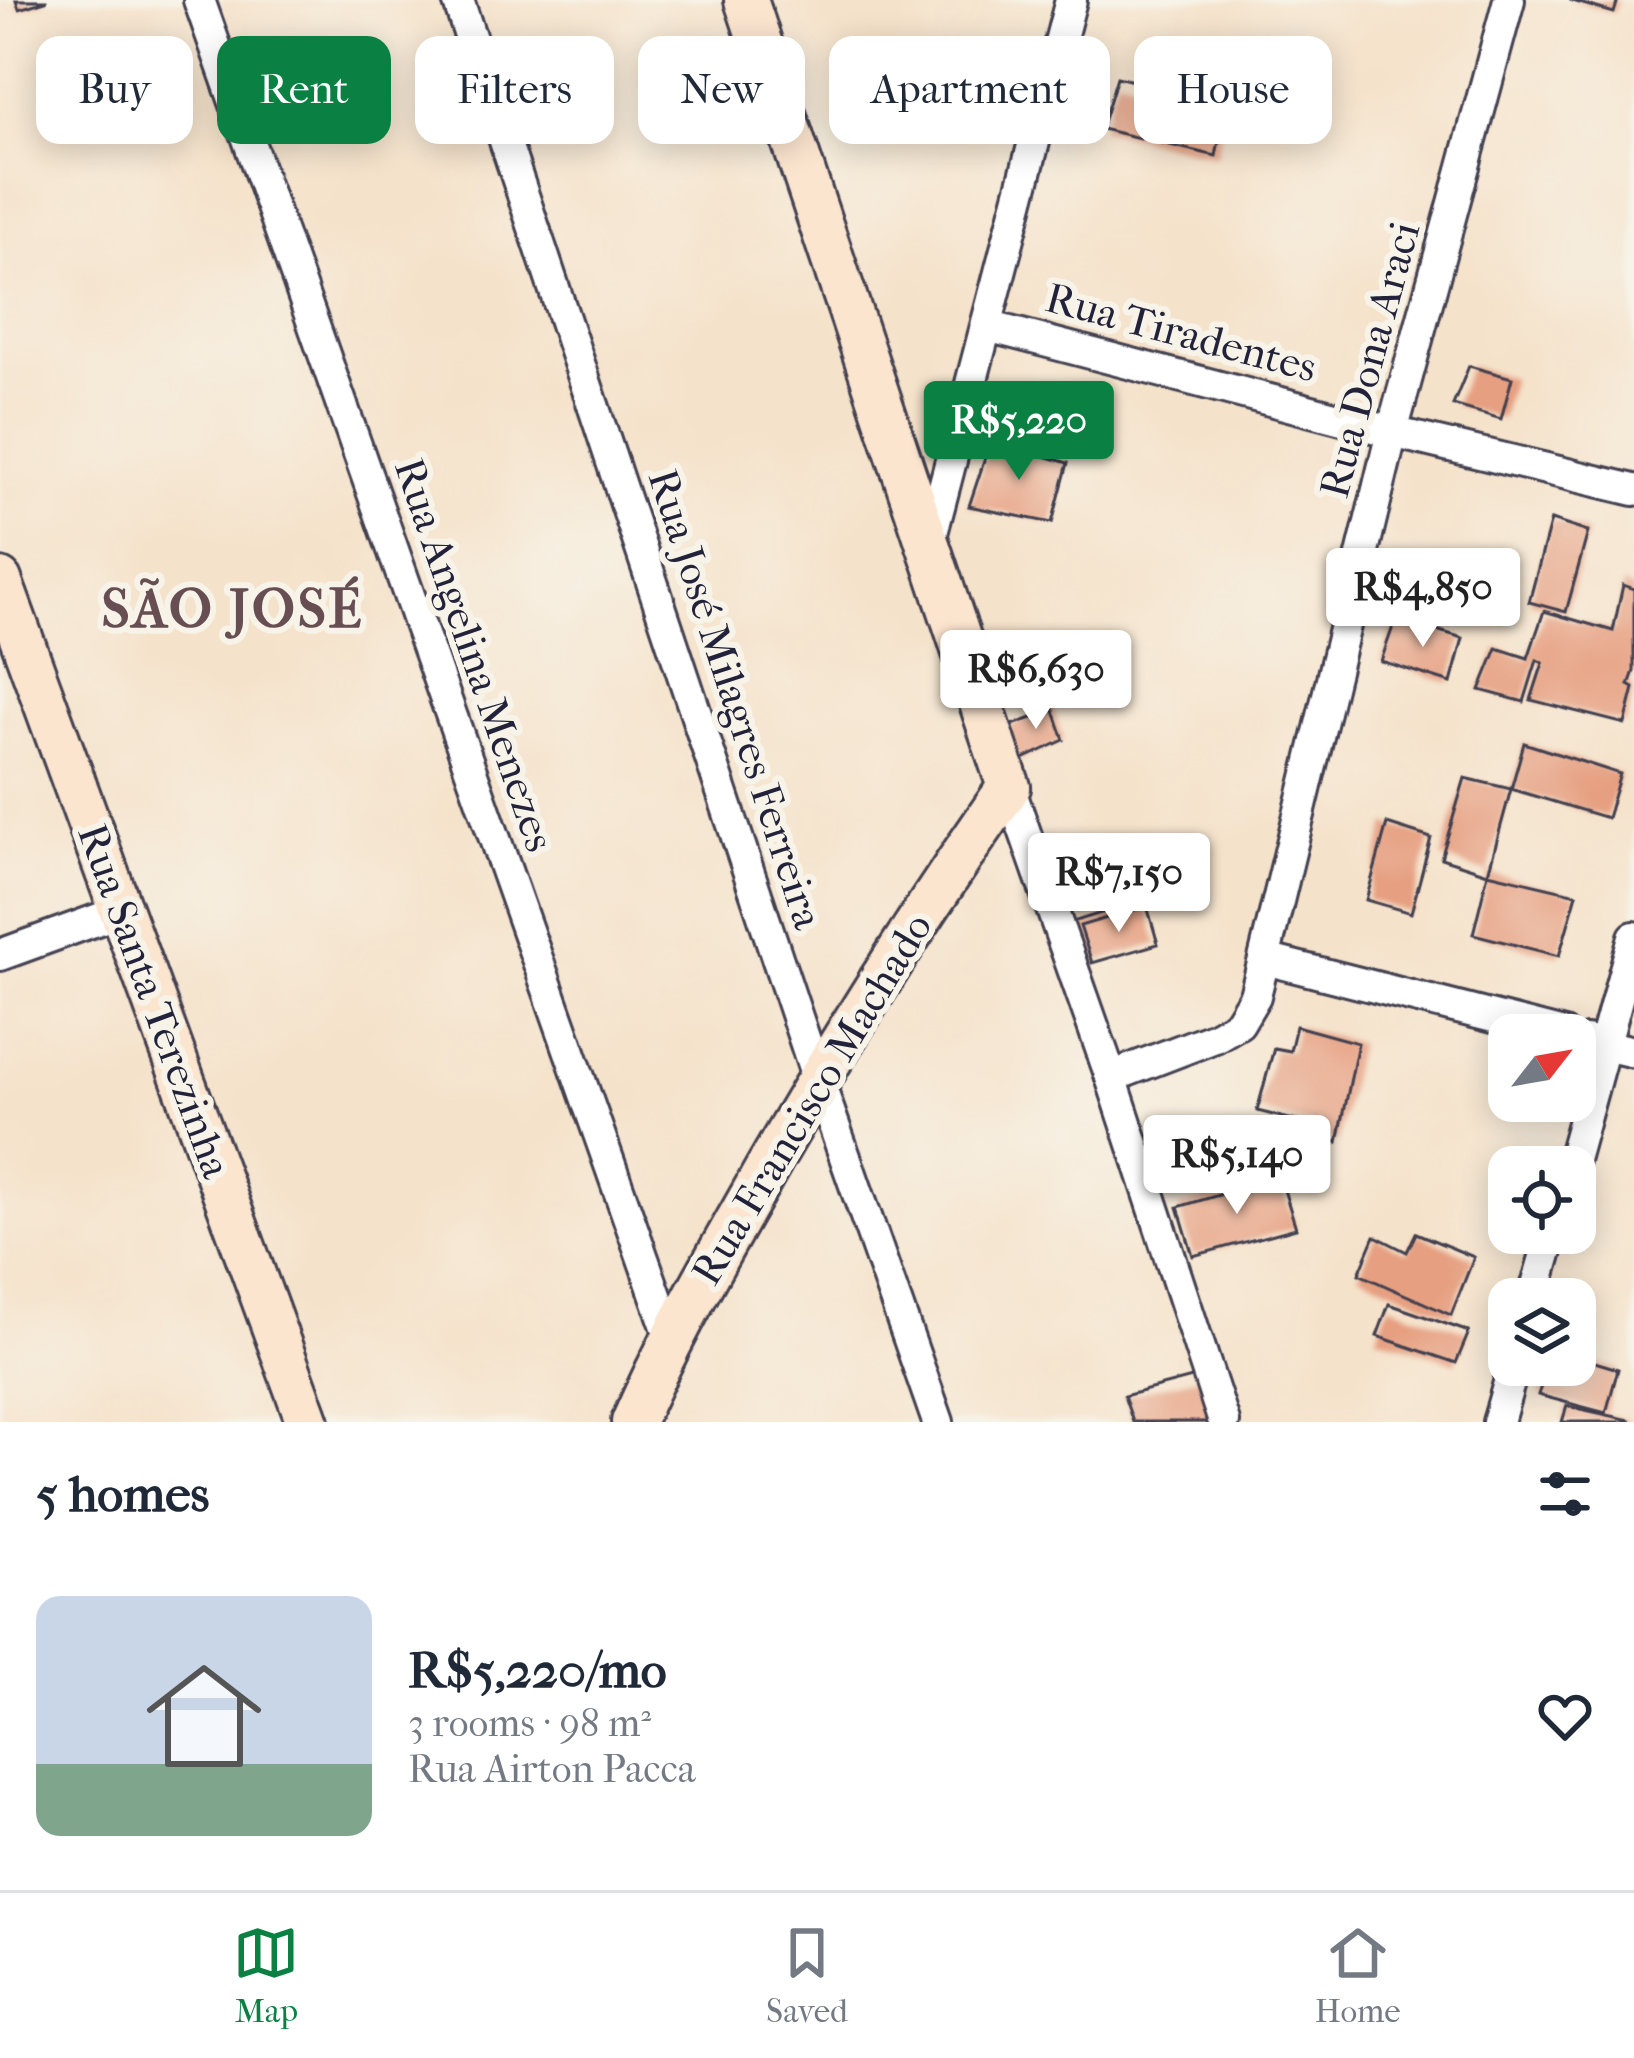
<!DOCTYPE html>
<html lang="en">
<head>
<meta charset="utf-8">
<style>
  :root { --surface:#fff; --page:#f6f6f7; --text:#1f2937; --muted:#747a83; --line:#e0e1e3; --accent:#0b8043 }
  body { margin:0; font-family:"IM FELL French Canon",serif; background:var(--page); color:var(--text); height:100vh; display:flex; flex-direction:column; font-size:45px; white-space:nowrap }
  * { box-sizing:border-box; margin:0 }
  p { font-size:39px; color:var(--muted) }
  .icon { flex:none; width:66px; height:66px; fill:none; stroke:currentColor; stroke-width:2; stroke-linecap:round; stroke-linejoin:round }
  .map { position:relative; height:1422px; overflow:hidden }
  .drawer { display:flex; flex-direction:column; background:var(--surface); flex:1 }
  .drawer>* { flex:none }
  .top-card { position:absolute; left:36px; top:36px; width:1563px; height:108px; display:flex; gap:24px }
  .needle { width:78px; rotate:59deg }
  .tools { position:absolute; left:1488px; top:1014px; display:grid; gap:24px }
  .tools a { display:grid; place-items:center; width:108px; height:108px; border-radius:24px; background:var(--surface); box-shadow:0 6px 30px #0003; font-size:60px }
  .price { position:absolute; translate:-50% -102px; padding:0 27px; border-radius:12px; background:#fff; color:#222; font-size:39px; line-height:78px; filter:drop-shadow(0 3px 6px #0008) }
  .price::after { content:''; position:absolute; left:50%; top:72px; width:36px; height:27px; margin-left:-18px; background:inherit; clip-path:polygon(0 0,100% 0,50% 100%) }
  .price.selected { background:var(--accent); color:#fff }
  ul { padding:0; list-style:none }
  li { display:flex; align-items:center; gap:36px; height:300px; padding:0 36px }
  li+li { border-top:3px solid var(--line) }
  li span { display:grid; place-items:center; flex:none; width:336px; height:240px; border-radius:24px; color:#555 }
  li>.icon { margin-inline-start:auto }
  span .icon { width:144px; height:144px; fill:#fffc; stroke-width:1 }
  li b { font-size:51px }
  h2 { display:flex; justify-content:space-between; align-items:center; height:144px; padding:0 36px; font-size:51px }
  .chip { padding:0 42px; border-radius:24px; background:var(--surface); box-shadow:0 6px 30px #0003; font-size:42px; line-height:108px }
  .chip.selected { background:var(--accent); color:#fff }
  .tab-bar { display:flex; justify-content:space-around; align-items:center; height:168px; border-top:3px solid var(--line); background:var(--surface); font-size:33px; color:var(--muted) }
  .tab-bar a { display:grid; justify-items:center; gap:6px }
  .tab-bar .selected { color:var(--accent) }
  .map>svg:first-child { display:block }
  .building { fill:#e69f80 }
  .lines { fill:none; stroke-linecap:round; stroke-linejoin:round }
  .street-casing { stroke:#423f50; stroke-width:36 }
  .secondary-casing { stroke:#423f50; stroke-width:48 }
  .street { stroke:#fff; stroke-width:30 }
  .secondary { stroke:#fce5cf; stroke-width:42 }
  .labels { text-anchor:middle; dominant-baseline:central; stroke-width:12; stroke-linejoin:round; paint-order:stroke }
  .street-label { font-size:42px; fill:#22223b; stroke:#f7f3e8 }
  .district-label { font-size:54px; font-weight:bold; letter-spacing:3px; fill:#674e53; stroke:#f7f3e8 }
</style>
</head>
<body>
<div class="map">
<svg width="1634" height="1422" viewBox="0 0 1634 1422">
  <rect width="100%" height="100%" fill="#f7f3e8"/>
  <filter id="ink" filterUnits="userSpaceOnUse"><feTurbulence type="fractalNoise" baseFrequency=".00833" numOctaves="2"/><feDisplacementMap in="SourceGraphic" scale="24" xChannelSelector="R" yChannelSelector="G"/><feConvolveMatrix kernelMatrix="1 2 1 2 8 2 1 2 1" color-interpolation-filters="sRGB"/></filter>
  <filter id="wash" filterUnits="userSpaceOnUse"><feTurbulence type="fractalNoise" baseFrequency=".004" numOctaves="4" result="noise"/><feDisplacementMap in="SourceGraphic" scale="48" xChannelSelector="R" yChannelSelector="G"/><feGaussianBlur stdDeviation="2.7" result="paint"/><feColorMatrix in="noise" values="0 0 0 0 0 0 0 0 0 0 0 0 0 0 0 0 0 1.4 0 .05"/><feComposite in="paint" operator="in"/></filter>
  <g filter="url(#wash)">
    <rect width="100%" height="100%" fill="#f5e2ca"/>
    <g id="blocks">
      <g class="building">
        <path d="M16,0H46V1L19,9Z"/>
        <path d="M1569,0H1618L1614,13Z"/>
        <path d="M1117,77L1226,104L1216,156L1101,129Z"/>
        <path d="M1469,366L1512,378L1501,419L1453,405Z"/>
        <path d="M991,440L1068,463L1052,523L969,506Z"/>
        <path d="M1551,520L1588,532L1566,612L1529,602Z"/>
        <path d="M1623,585L1634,589V671L1629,685L1634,688L1625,724L1531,700L1543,663L1537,660L1524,702L1480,690L1497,648L1528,658L1544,611L1613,631Z"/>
        <path d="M1396,618L1463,638L1451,683L1381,661Z"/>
        <path d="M1051,702L1064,740L1019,761L1007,727L1035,717L1032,709Z"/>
        <path d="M1524,743L1620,774L1607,818L1511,789Z"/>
        <path d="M1465,778L1511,789L1488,873L1441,858Z"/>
        <path d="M1387,824L1431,838L1411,913L1366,900Z"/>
        <path d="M1155,857L1168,892L1073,922L1062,891Z"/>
        <path d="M1488,873L1577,894L1559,956L1473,934Z"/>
        <path d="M1147,906L1158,944L1092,963L1080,926Z"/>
        <path d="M1296,1026L1358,1043L1338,1142L1312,1134L1314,1125L1257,1111L1274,1048L1290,1051Z"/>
        <path d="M1280,1177L1296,1228L1193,1256L1178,1207Z"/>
        <path d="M1416,1233L1474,1257L1451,1315L1359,1274L1375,1236L1407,1252Z"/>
        <path d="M1389,1304L1469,1332L1456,1363L1377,1336Z"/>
        <path d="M1575,1356L1618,1369L1606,1413L1538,1395L1548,1365H1575Z"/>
        <path d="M1207,1374L1223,1422H1133L1124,1396Z"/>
        <path d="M1567,1406L1630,1420L1629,1422H1562Z"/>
      </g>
    </g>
  </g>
  <g filter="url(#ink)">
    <use href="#blocks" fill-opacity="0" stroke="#423f50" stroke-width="3"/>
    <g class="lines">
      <defs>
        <g id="street">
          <path d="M199,0L671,1338"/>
          <path d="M458,0L817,1077L938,1422"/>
          <path d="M987,326L1392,432L1634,490"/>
          <path d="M930,541L1071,0"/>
          <path d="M1009,787L1111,1077L1224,1422"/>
          <path d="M0,955L121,911"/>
          <path d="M1265,959L1564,1035"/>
          <path d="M1587,1041L1634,1052"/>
          <path d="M1111,1077L1215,1037L1239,1023L1255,996L1392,432L1509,0"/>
          <path d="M1571,1167L1634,937"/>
          <path d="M1533,1299L1552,1233"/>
          <path d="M1498,1422L1514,1365"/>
        </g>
        <g id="secondary">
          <path d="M0,580L308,1422"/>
          <path d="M633,1422C665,1349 703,1281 742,1212C824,1065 913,925 1009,787L746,0"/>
        </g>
      </defs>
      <use href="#street" class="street-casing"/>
      <use href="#secondary" class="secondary-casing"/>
      <use href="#street" class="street"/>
      <use href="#secondary" class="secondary"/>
    </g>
  </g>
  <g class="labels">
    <g class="street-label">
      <text transform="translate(1181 333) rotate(15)">Rua Tiradentes</text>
      <text transform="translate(1370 360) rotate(-75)">Rua Dona Araci</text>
      <text transform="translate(474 655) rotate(71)">Rua Angelina Menezes</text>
      <text transform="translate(735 699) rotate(72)">Rua José Milagres Ferreira</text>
      <text transform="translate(154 1001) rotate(70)">Rua Santa Terezinha</text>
      <text transform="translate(812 1099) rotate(-59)">Rua Francisco Machado</text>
    </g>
    <g class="district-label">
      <text x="233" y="609">SÃO JOSÉ</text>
    </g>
  </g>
</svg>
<div class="tools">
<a><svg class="needle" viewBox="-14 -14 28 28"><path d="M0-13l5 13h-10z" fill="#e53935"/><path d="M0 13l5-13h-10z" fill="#747a83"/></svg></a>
<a><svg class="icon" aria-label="locate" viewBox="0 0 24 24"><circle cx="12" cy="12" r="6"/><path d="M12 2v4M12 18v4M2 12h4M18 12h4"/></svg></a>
<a><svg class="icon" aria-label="layers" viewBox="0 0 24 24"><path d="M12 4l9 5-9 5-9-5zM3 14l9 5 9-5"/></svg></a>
</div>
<b class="price selected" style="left:1019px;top:483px">R$5,220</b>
<b class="price" style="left:1423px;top:650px">R$4,850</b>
<b class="price" style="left:1036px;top:732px">R$6,630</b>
<b class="price" style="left:1119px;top:935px">R$7,150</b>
<b class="price" style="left:1237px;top:1217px">R$5,140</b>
<div class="top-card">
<a class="chip">Buy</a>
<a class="chip selected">Rent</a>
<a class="chip">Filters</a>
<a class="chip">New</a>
<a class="chip">Apartment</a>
<a class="chip">House</a>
</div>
</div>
<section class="drawer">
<h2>5 homes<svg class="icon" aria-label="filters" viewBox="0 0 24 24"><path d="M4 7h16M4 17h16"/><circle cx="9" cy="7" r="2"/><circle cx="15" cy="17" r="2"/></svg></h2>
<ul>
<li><span style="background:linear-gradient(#c9d6e8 70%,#7fa58c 0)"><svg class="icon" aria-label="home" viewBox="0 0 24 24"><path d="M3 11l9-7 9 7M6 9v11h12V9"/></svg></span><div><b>R$5,220/mo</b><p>3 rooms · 98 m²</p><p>Rua Airton Pacca</p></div><svg class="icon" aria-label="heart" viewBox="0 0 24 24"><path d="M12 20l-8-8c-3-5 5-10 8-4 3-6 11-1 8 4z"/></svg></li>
</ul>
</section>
<nav class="tab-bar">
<a class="selected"><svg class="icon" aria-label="map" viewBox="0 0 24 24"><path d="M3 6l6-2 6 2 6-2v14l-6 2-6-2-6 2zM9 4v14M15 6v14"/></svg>Map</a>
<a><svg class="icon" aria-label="saved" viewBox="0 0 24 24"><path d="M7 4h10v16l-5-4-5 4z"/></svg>Saved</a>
<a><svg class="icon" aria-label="home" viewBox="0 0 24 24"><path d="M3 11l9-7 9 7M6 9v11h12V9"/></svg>Home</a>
</nav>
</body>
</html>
